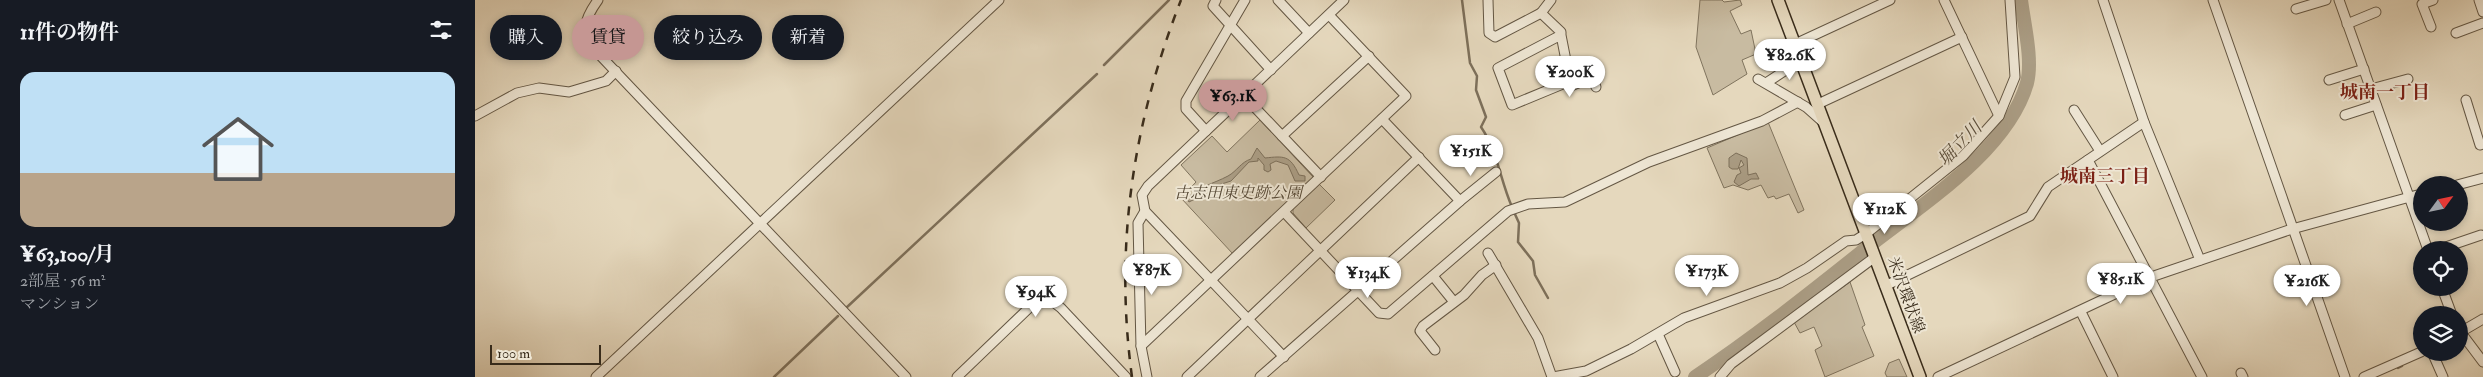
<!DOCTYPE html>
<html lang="ja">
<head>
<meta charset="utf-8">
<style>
  :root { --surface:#171b24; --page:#20242c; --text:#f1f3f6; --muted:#9ea1a6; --line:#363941; --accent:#c59692 }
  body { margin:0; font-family:"IM FELL Double Pica","Noto Serif JP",serif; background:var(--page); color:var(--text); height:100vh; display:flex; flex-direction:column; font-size:19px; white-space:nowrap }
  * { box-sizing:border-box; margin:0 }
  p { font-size:16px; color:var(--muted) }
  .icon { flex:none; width:28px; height:28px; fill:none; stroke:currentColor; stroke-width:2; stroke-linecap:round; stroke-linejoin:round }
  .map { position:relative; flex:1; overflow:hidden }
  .sheet { display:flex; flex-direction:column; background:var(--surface); width:475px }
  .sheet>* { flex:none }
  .guide { position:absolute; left:15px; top:15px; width:475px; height:45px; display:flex; gap:10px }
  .needle { width:32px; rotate:57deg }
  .fabs { position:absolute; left:1938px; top:176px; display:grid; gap:10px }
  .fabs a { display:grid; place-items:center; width:55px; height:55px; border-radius:50%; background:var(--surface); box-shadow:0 2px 8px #0003; font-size:25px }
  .scale { position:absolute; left:15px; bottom:12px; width:111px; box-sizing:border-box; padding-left:5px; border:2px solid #392c1b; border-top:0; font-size:14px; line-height:18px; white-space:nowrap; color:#392c1b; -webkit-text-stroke:4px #eee6d4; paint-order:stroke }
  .price { position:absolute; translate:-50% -42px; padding:0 11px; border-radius:18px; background:#fff; color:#222; font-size:16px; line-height:32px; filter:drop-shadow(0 1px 2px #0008) }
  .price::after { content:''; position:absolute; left:50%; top:30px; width:15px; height:11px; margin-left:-8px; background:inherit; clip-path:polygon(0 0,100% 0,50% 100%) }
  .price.on { background:var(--accent); color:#111 }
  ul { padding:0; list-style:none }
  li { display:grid; align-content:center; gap:10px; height:265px; padding:0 20px }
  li+li { border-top:1px solid var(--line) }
  li span { display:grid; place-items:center; height:155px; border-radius:15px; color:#555 }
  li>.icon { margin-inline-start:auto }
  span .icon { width:90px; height:90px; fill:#fffc; stroke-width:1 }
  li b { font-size:21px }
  h2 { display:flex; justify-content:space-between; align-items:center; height:60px; padding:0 20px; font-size:21px }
  .tag { padding:0 18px; border-radius:22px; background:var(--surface); box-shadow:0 2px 8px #0003; font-size:18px; line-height:45px }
  .tag.on { background:var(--accent); color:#111 }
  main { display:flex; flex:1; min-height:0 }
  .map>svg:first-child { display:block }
  .green { fill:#c8bba1; stroke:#80745e }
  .water { fill:#ab9e86; stroke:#7d705b }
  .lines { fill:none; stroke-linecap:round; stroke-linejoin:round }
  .stream { stroke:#7d705b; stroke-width:2.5 }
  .river { stroke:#ab9e86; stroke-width:14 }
  .minor-casing { stroke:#645744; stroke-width:11 }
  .major-casing { stroke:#392c1b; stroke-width:14 }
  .minor { stroke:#eee6d4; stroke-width:9 }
  .major { stroke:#e5d8bd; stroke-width:11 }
  .rail { stroke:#392c1b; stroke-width:2.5; stroke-dasharray:9 9; stroke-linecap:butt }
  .labels { text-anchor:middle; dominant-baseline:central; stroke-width:4; stroke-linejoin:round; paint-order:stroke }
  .park-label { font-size:16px; font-style:italic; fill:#564936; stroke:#eee6d4 }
  .street-label { font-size:16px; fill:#392c1b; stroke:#eee6d4 }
  .neighbourhood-label { font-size:18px; font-weight:bold; fill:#7a1f14; stroke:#eee6d4 }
  .water-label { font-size:18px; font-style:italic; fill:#5b4e3b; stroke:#eee6d4 }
</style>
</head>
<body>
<main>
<section class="sheet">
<h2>11件の物件<svg class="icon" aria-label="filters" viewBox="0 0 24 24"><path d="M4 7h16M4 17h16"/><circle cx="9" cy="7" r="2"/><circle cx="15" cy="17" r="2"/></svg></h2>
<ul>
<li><span style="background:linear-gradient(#bfe0f5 65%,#b9a48a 0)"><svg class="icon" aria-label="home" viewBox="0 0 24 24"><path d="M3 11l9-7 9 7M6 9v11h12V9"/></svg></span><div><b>¥63,100/月</b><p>2部屋 · 56 m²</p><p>マンション</p></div></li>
</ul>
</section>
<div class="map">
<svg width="2008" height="377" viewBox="0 0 2008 377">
  <rect width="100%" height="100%" fill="#e5d8bd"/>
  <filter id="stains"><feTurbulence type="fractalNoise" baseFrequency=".004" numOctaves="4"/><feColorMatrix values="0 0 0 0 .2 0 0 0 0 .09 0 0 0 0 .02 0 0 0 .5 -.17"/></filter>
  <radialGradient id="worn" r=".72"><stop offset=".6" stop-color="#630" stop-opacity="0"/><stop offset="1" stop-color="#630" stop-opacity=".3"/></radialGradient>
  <g class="green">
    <path d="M1225,0H1247L1249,2L1265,0L1267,5L1255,11L1266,34L1276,30L1281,54L1267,60L1272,74L1238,95L1221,47Z"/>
    <path d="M785,120L839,178L758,254L706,198L721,182L706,165L737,136L752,152Z"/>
    <path d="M1293,122L1329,210L1323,213L1314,194L1301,199L1299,196L1293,198L1286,185L1273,190L1258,185L1249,188L1232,148Z"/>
    <path d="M844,184L860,200L831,228L818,213V209Z"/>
    <path d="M1375,282L1390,325L1387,327L1399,356L1350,377L1340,350L1347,346L1339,327L1325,333L1319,322Z"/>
    <path d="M1424,359L1432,377H1412L1410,373L1414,363Z"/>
  </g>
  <g class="water">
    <path d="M782,148L790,158C809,156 815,155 824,175L830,176V181H820L813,165L801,161L795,164L796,170L793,172L789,170V165L783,158V161L774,162L756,181L734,188L724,197L714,202L712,199C724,186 738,184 753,176C762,171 766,162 776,159Z"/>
    <path d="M1261,153L1272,158L1273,175L1281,173L1284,179H1276L1264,186L1259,182L1262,175L1266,173L1264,168L1269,165L1266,160L1263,169H1257L1254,167V158Z"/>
  </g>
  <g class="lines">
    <g class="stream">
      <path d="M987,0L995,63L1002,76L1001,90L1011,117L1006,127C1023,152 1025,180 1037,207"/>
      <path d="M629,65L694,0"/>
      <path d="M1039,212L1044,223L1043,242L1058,261L1060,275L1073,298"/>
      <path d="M371,308L622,74"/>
      <path d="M1923,368L1927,366"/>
      <path d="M299,377L363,316"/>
    </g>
    <path class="river" d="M1220,377C1277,339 1330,297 1384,254C1438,210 1532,154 1552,83C1558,60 1549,24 1546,0"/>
    <defs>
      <g id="minor">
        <path d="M123,0C108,21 107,29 120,50L431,377"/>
        <path d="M741,0L738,6L796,70"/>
        <path d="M803,0L834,33"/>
        <path d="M1013,0L1014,33L1020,37L1066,13"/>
        <path d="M1076,0L1066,13L1086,32V35L1095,81L1037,105L1023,68L1086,35"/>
        <path d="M1469,0L1524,116"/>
        <path d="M1628,0L1669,122L1725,260"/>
        <path d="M1738,0L1870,377"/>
        <path d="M1864,0L1953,250"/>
        <path d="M2004,0L2008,12"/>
        <path d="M1821,9L1851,0"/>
        <path d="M1872,24L1901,12"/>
        <path d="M1956,27L1947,4L1958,0"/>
        <path d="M1981,33L2008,23"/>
        <path d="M1320,44L1415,0"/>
        <path d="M1283,79L1331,107L1349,123"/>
        <path d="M1854,80L1889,69"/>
        <path d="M1093,81L1096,86L1117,77L1121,87"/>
        <path d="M1291,83L1326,60"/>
        <path d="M1896,89L1933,79"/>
        <path d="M769,96L846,177"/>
        <path d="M1991,100L2005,145L2008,144"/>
        <path d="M1343,104L1487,37"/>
        <path d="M1599,110L1625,151"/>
        <path d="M1870,115L1901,105"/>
        <path d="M0,116L42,93L64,88L94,92L131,81L141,71"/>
        <path d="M907,119L985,201"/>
        <path d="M731,131L711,109V101L770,0"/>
        <path d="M807,136L894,56"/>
        <path d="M1613,160L1727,377"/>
        <path d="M1982,185L2008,178"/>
        <path d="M670,211L663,223L666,346L672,377"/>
        <path d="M809,212L904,313L913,314L1033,211L1053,204L1090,202L1174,162L1287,121L1323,102"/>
        <path d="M1962,250L2006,235"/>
        <path d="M1013,253L1063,338L1077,377"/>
        <path d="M958,276L979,302"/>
        <path d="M1410,286L1555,216L1573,187L1669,122"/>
        <path d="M1967,288L1977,315"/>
        <path d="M1606,312L1638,377"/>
        <path d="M1984,330L2008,362"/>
        <path d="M1984,333L2008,319"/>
        <path d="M1183,334L1200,372"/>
        <path d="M666,346L931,96L854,15"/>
        <path d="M960,350L945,331L948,326L989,295L1007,275L1021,265"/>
        <path d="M1957,352L1968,377"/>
        <path d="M809,357L670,211L667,195L673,186L869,0"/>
        <path d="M1766,373L1768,377"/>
        <path d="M121,377L524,0"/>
        <path d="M482,377L556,306L570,299L577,301L586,308L651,377"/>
        <path d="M712,377L944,157"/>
        <path d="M785,377L985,201L1021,172"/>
        <path d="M1078,377L1111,371L1156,349L1209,318L1305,283L1332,268L1371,241L1381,240L1392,233L1488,156L1524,116L1540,77L1535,0"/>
        <path d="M1245,377L1256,364L1400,257"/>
        <path d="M1463,377L1676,277L1817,229L1946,194"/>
        <path d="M1889,377L1946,352"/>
      </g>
      <path id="major" d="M1303,0L1445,377"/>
    </defs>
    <use href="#minor" class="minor-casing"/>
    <use href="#major" class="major-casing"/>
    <use href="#minor" class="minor"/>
    <use href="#major" class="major"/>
    <path class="rail" d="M657,377C639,245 658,123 706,0"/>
  </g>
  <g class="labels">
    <g class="park-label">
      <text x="763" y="193">古志田東史跡公園</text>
    </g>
    <g class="street-label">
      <text transform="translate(1431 295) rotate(70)">米沢環状線</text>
    </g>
    <g class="neighbourhood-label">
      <text x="1910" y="92">城南一丁目</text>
      <text x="1630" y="176">城南三丁目</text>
    </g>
    <g class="water-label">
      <text transform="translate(1485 144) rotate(-46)">堀立川</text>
    </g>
  </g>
  <rect width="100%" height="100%" filter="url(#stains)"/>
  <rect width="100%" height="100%" fill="url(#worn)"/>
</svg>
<div class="fabs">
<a><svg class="needle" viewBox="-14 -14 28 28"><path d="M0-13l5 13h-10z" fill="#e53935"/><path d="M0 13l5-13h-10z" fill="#9ea1a6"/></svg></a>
<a><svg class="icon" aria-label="locate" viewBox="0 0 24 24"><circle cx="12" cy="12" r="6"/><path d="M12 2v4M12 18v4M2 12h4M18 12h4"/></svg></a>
<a><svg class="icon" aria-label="layers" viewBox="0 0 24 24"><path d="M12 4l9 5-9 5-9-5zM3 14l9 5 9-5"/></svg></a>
</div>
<div class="scale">100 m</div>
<b class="price" style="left:1315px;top:81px">¥82.6K</b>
<b class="price" style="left:1095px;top:98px">¥200K</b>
<b class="price on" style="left:758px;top:122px">¥63.1K</b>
<b class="price" style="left:996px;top:177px">¥151K</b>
<b class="price" style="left:1410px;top:235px">¥112K</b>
<b class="price" style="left:677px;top:296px">¥87K</b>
<b class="price" style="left:1232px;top:297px">¥173K</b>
<b class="price" style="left:893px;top:299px">¥134K</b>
<b class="price" style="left:1646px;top:305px">¥85.1K</b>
<b class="price" style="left:1832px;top:307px">¥216K</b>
<b class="price" style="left:561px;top:318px">¥94K</b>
<div class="guide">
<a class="tag">購入</a>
<a class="tag on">賃貸</a>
<a class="tag">絞り込み</a>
<a class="tag">新着</a>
</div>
</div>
</main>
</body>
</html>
